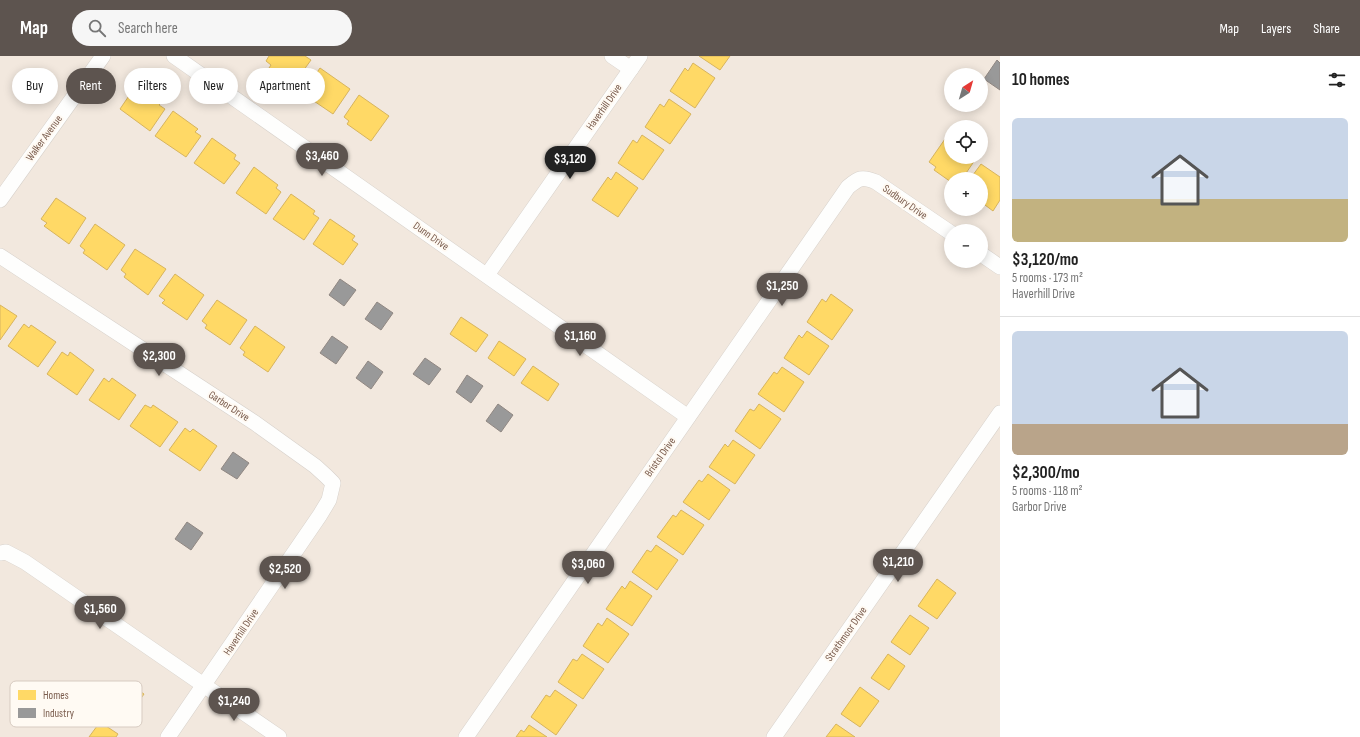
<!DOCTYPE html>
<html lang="en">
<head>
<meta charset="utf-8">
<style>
  :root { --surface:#fff; --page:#f6f6f6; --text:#222; --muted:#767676; --line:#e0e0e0; --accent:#5d544f }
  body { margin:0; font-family:"Sofia Sans Condensed",sans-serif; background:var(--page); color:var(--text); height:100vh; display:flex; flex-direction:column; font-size:15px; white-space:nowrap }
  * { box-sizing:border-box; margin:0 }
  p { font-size:13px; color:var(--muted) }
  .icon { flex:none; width:22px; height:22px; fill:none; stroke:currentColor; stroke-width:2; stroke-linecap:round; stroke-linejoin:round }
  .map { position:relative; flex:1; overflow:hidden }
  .sheet { display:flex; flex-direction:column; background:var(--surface); width:360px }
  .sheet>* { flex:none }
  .guide { position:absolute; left:12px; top:12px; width:380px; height:36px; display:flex; gap:8px }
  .needle { width:26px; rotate:37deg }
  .buttons { position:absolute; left:944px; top:12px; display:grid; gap:8px }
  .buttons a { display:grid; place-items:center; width:44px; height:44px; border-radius:50%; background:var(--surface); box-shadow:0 2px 10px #0003; font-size:20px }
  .price { position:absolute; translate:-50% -34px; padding:0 9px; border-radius:14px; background:var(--accent); color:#fff; font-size:13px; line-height:26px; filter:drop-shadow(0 1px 2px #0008) }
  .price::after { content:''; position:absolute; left:50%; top:24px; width:12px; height:9px; margin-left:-6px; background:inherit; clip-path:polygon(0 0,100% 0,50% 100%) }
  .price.current { background:#222; color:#fff }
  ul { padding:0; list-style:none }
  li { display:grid; align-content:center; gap:8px; height:212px; padding:0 12px }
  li+li { border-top:1px solid var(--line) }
  li span { display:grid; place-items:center; height:124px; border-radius:6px; color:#555 }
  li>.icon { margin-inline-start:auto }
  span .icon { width:72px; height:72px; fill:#fffc; stroke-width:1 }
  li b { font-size:17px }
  h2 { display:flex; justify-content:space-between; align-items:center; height:48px; padding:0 12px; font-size:17px }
  .tag { padding:0 14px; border-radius:18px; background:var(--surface); box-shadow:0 2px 10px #0003; font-size:14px; line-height:36px }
  .tag.current { background:var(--accent); color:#fff }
  header { display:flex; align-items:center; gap:24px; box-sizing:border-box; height:56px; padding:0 20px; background:var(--accent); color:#fff }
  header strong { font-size:19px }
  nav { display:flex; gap:22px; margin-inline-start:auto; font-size:14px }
  .search { width:280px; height:36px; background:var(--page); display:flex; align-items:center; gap:10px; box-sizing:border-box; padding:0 14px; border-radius:22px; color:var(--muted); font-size:15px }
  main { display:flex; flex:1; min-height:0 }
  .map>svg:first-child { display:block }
  .residential { fill:#f2e8de; fill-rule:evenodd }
  .homes { fill:#ffd966; stroke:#d7b45e }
  .industry { fill:#999; stroke:#908782 }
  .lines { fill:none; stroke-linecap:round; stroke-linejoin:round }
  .street-casing { stroke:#d7d1cb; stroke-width:16 }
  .street { stroke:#fefefd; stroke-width:15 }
  .labels { text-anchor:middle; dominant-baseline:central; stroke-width:4; stroke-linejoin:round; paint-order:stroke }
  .street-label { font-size:11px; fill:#7a5c4d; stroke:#fffaf3 }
  .key { fill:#fffaf3; stroke:#d7cbc1; stroke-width:1 }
  .key-label { font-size:11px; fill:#7a5c4d }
</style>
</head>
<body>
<header>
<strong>Map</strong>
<div class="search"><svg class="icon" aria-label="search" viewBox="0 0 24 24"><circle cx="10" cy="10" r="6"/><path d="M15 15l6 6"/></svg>Search here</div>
<nav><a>Map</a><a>Layers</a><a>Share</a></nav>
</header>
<main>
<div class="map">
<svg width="1000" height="681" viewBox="0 0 1000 681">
  <rect width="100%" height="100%" fill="#f9f5f0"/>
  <path class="residential" d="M0,0H1000V681H0ZM951,19H981V49H951ZM951,71H981V101H951ZM951,123H981V153H951ZM951,175H981V205H951Z"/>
  <g class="homes">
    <path d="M269,0H305L311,4L293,29L269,12L271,9L266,5Z"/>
    <path d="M699,0H730L720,14Z"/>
    <path d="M693,7L715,22L695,52L670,35L685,12L688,15Z"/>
    <path d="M320,12L350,33L333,58L308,41L310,38L305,34Z"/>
    <path d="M137,28L162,46L159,49L165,53L150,75L120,53Z"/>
    <path d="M359,39L389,60L371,85L347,68L349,65L344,61Z"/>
    <path d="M669,43L691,58L670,88L645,71L660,48L664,51Z"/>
    <path d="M173,55L198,73L195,76L201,80L186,101L155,80Z"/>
    <path d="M642,79L664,94L643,124L618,107L633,84L637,87Z"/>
    <path d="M212,82L236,99L234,103L240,107L224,128L194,107Z"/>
    <path d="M945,83L951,87V101H971L975,104L962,123H951V126L934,114L936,111L929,106Z"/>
    <path d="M981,108L1000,121V144L993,155L981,146V123H970Z"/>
    <path d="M254,111L278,129L276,132L281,136L266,158L236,137Z"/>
    <path d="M616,116L638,132L618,161L592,144L608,121L611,124Z"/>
    <path d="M291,138L315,155L313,158L319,162L304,184L273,163Z"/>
    <path d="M56,142L86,162L69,188L44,170L47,167L41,163Z"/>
    <path d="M330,163L355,180L352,184L358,188L343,209L313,188Z"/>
    <path d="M95,168L125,189L107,214L83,197L85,194L80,190Z"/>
    <path d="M135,193L166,213L148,239L124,221L126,218L121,214Z"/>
    <path d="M175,218L204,239L187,264L162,247L165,244L159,240Z"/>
    <path d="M831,238L853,254L832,284L807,266L822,243L826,246Z"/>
    <path d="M217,244L247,264L230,289L205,272L207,269L202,265Z"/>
    <path d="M0,249L17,260L0,284Z"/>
    <path d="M461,261L488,279L476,296L450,278Z"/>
    <path d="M24,268L29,272L31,269L56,286L38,311L8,290Z"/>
    <path d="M255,270L285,291L268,316L243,299L245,296L240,292Z"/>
    <path d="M807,275L829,290L809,319L784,302L799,279L802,282Z"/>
    <path d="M499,285L526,303L514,320L488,302Z"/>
    <path d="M62,296L68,300L70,296L94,314L77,339L47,318Z"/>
    <path d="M533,310L559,328L548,345L521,327Z"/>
    <path d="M782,311L804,326L784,356L758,338L774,316L777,318Z"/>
    <path d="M104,322L109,326L112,322L136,339L119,364L89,344Z"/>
    <path d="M759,348L781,363L760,393L735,375L750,353L754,355Z"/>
    <path d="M145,349L151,352L153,349L178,366L160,391L130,370Z"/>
    <path d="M185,372L190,376L193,373L217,390L200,415L169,394Z"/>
    <path d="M733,384L755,399L735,428L709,411L725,388L728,391Z"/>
    <path d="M708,418L730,434L709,464L683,446L699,424L702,426Z"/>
    <path d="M681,454L704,469L683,499L657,481L673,459L676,461Z"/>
    <path d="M656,489L678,504L657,534L632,516L647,494L651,496Z"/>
    <path d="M937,523L956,537L937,563L918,550Z"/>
    <path d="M630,525L652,540L632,570L606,553L622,530L625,533Z"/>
    <path d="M910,559L929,572L910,599L891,586Z"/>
    <path d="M607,562L629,578L608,607L583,590L598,567L602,570Z"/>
    <path d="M582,598L604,613L583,643L558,626L573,603L577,605Z"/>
    <path d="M888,598L905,610L889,634L871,622Z"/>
    <path d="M126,626L144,638L126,664L108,651Z"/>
    <path d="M860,631L879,645L860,671L841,658Z"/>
    <path d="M555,634L577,649L556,679L531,661L546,639L550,641Z"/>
    <path d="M100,666L118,678L116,681H89Z"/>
    <path d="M836,668L855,681H826Z"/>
    <path d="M529,669L547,681H516L521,674L524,676Z"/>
  </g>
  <g class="industry">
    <path d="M997,4L1000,7V34L984,23Z"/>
    <path d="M340,223L356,234L344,250L329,239Z"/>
    <path d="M377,246L393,257L381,274L365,263Z"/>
    <path d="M332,280L348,291L336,308L320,297Z"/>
    <path d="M425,302L441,313L429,329L413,318Z"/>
    <path d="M368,305L383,316L371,333L356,322Z"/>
    <path d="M467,319L483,330L471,347L456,336Z"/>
    <path d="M498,348L513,359L501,376L486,365Z"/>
    <path d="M233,396L249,407L237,423L221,413Z"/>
    <path d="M187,466L203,477L191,494L175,483Z"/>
  </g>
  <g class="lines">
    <defs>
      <g id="street">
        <path d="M174,0L688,361"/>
        <path d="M612,0L631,13"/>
        <path d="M0,144L103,0"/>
        <path d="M981,198L1000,211"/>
        <path d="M0,200L255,367L315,410L326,420L333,427L329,444L320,459L168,681"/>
        <path d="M487,219L640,0"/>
        <path d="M0,497L6,496L25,506L279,681"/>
        <path d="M466,681L848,131C859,122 862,120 876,126L951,177"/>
        <path d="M774,681L1000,357"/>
      </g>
    </defs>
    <use href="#street" class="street-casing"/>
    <use href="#street" class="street"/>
  </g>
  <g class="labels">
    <g class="street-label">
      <text transform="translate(604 51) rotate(-55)">Haverhill Drive</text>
      <text transform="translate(44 82) rotate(-54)">Walker Avenue</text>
      <text transform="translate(905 146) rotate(35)">Sudbury Drive</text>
      <text transform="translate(431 180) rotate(35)">Dunn Drive</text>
      <text transform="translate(229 350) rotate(33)">Garbor Drive</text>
      <text transform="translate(660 401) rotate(-55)">Bristol Drive</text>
      <text transform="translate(241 576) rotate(-56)">Haverhill Drive</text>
      <text transform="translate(846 578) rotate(-55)">Strathmoor Drive</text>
    </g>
  </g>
  <rect x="10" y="625" width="132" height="46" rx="6" class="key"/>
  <rect x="18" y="634" width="18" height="10" fill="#ffd966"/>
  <rect x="18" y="652" width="18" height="10" fill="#999"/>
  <g class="key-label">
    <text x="43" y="643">Homes</text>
    <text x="43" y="661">Industry</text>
  </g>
</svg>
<div class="buttons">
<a><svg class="needle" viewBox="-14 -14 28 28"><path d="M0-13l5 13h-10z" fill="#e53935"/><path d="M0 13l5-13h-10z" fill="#767676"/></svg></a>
<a><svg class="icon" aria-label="locate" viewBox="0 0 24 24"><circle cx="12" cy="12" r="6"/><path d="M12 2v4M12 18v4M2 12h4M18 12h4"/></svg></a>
<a>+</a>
<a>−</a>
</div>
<b class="price" style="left:322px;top:121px">$3,460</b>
<b class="price current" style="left:570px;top:124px">$3,120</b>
<b class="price" style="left:782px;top:251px">$1,250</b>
<b class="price" style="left:580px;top:301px">$1,160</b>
<b class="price" style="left:159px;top:321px">$2,300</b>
<b class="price" style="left:898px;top:527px">$1,210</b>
<b class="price" style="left:588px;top:529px">$3,060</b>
<b class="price" style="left:285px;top:534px">$2,520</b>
<b class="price" style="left:100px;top:574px">$1,560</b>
<b class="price" style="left:234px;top:666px">$1,240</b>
<div class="guide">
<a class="tag">Buy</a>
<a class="tag current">Rent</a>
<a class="tag">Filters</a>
<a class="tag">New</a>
<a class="tag">Apartment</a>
</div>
</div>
<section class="sheet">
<h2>10 homes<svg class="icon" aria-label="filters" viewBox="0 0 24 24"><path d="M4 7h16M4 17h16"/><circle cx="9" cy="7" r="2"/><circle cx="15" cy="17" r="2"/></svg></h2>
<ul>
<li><span style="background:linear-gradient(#c9d6e8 65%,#c2b280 0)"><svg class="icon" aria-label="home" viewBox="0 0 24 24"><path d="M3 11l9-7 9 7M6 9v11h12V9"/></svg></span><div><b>$3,120/mo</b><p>5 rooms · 173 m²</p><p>Haverhill Drive</p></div></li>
<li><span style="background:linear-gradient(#c9d6e8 75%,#b9a48a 0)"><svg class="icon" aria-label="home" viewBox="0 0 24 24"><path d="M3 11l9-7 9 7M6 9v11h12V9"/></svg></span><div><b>$2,300/mo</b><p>5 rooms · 118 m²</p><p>Garbor Drive</p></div></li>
</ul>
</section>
</main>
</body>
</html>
